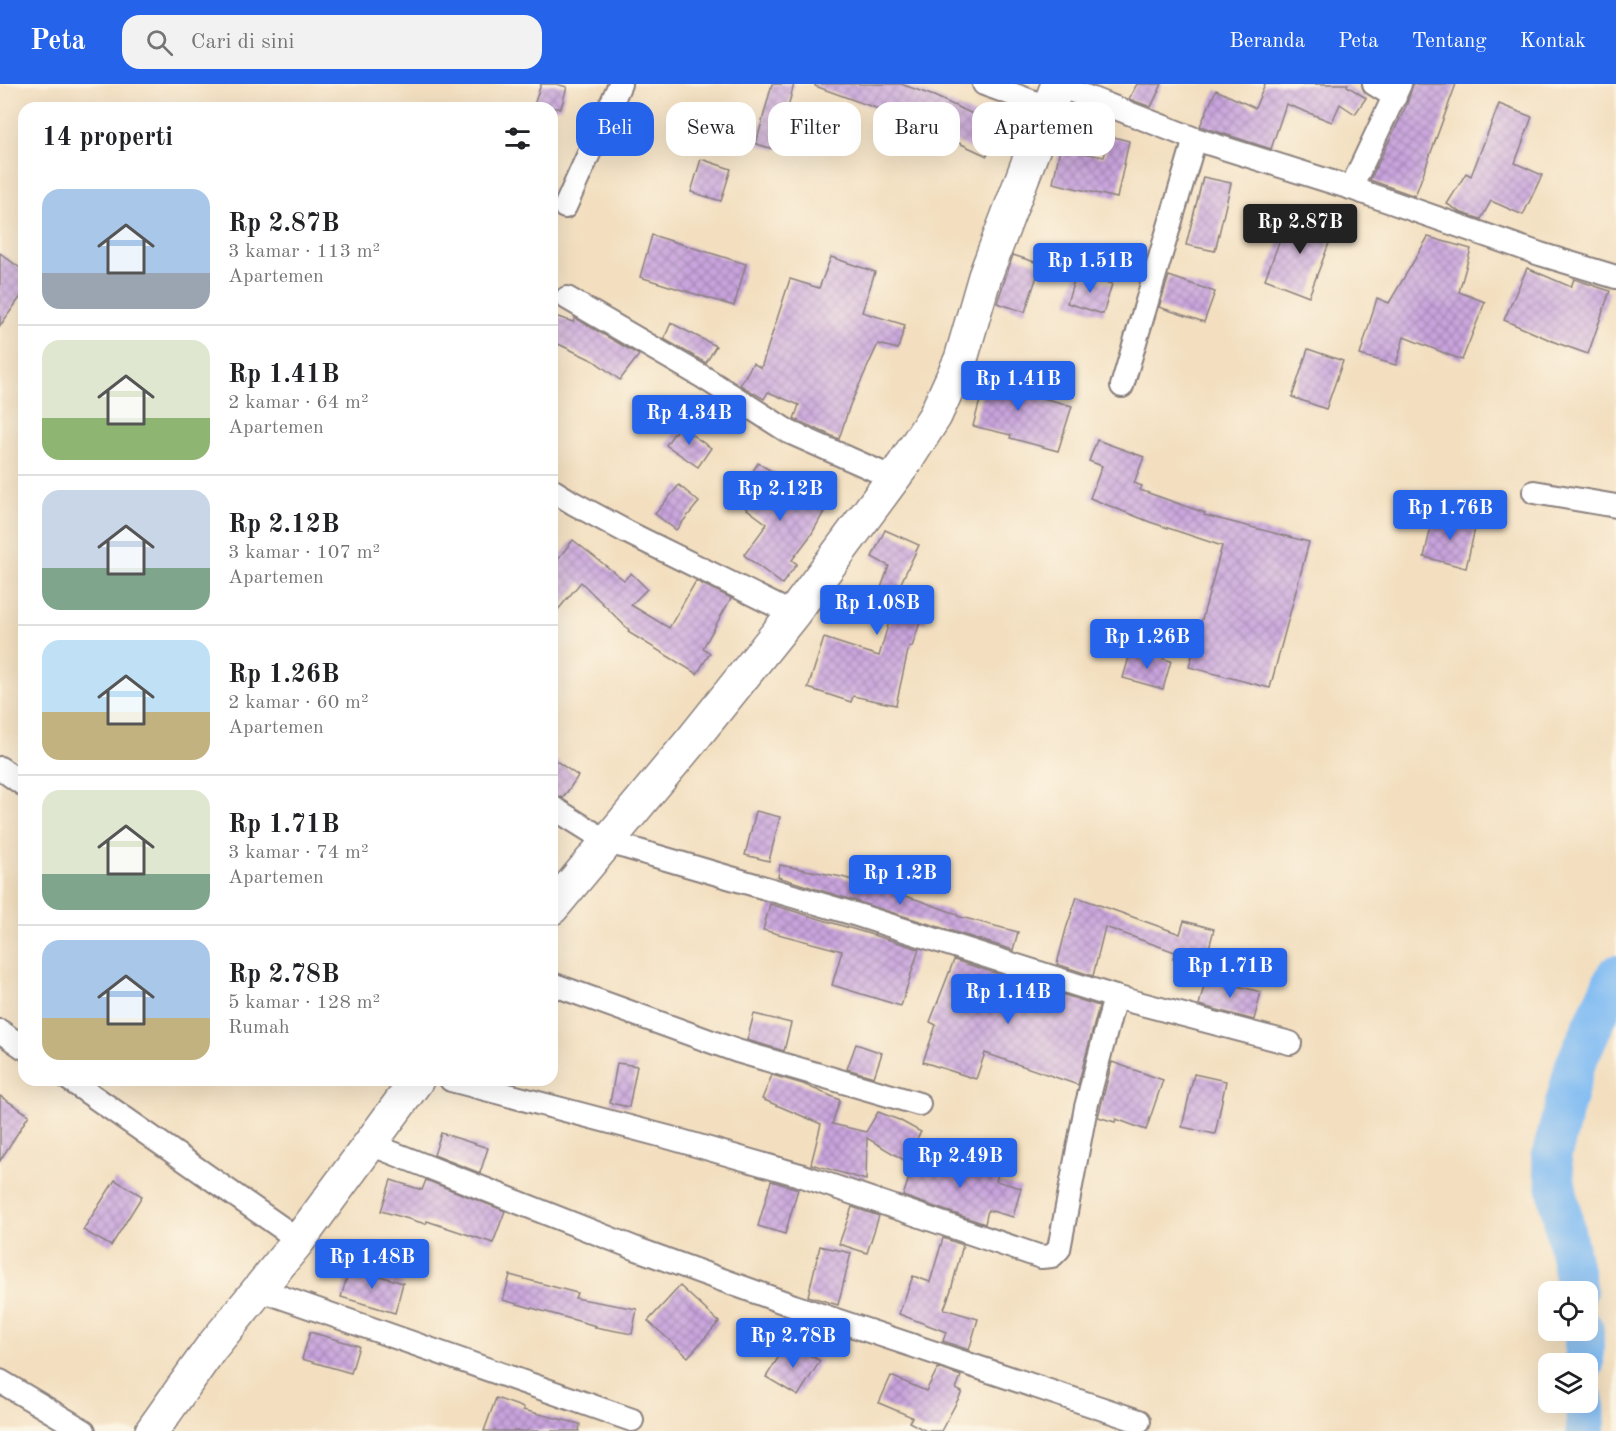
<!DOCTYPE html>
<html lang="id">
<head>
<meta charset="utf-8">
<style>
  :root { --surface:#fff; --page:#f2f2f2; --text:#202124; --muted:#757577; --line:#e0e0e0; --accent:#2563eb }
  body { margin:0; font-family:"Old Standard TT",serif; background:var(--page); color:var(--text); height:100vh; display:flex; flex-direction:column; font-size:22px; white-space:nowrap }
  * { box-sizing:border-box; margin:0 }
  p { font-size:20px; color:var(--muted) }
  .icon { flex:none; width:33px; height:33px; fill:none; stroke:currentColor; stroke-width:2; stroke-linecap:round; stroke-linejoin:round }
  .map { position:relative; flex:1; overflow:hidden }
  .sheet { position:absolute; left:18px; top:18px; width:540px; height:984px; display:flex; flex-direction:column; background:var(--surface); border-radius:18px; box-shadow:0 6px 24px #0002 }
  .sheet>* { flex:none }
  .hud { position:absolute; left:576px; top:18px; width:570px; height:54px; display:flex; gap:12px }
  .tools { position:absolute; left:1538px; top:1197px; display:grid; gap:12px }
  .tools a { display:grid; place-items:center; width:60px; height:60px; border-radius:12px; background:var(--surface); box-shadow:0 6px 24px #0002; font-size:30px }
  .price { position:absolute; translate:-50% -51px; padding:0 14px; border-radius:6px; background:var(--accent); color:#fff; font-size:20px; line-height:39px; filter:drop-shadow(0 2px 3px #0008) }
  .price::after { content:''; position:absolute; left:50%; top:36px; width:18px; height:14px; margin-left:-9px; background:inherit; clip-path:polygon(0 0,100% 0,50% 100%) }
  .price.current { background:#222; color:#fff }
  ul { padding:0; list-style:none }
  li { display:flex; align-items:center; gap:18px; height:150px; padding:0 24px }
  li+li { border-top:2px solid var(--line) }
  li span { display:grid; place-items:center; flex:none; width:168px; height:120px; border-radius:18px; color:#555 }
  li>.icon { margin-inline-start:auto }
  span .icon { width:72px; height:72px; fill:#fffc; stroke-width:1 }
  li b { font-size:26px }
  h2 { display:flex; justify-content:space-between; align-items:center; height:72px; padding:0 24px; font-size:26px }
  .tag { padding:0 21px; border-radius:18px; background:var(--surface); box-shadow:0 6px 24px #0002; font-size:21px; line-height:54px }
  .tag.current { background:var(--accent); color:#fff }
  header { display:flex; align-items:center; gap:36px; box-sizing:border-box; height:84px; padding:0 30px; background:var(--accent); color:#fff }
  header strong { font-size:28px }
  nav { display:flex; gap:33px; margin-inline-start:auto; font-size:21px }
  .search { width:420px; height:54px; background:var(--page); display:flex; align-items:center; gap:15px; box-sizing:border-box; padding:0 21px; border-radius:18px; color:var(--muted); font-size:22px }
  .map>svg:first-child { display:block }
  .lines { fill:none; stroke-linecap:round; stroke-linejoin:round }
  .river { stroke:#81bcf3; stroke-width:40 }
  .building { fill:url(#building-cross-hatch) }
  .street-casing { stroke:#8a807e; stroke-width:26 }
  .secondary-casing { stroke:#8a807e; stroke-width:36 }
  .street { stroke:#fff; stroke-width:22 }
  .secondary { stroke:#fff; stroke-width:33 }
</style>
</head>
<body>
<header>
<strong>Peta</strong>
<div class="search"><svg class="icon" aria-label="search" viewBox="0 0 24 24"><circle cx="10" cy="10" r="6"/><path d="M15 15l6 6"/></svg>Cari di sini</div>
<nav><a>Beranda</a><a>Peta</a><a>Tentang</a><a>Kontak</a></nav>
</header>
<div class="map">
<svg width="1616" height="1347" viewBox="0 0 1616 1347">
  <defs>
    <pattern id="building-cross-hatch" width="8" height="8" patternUnits="userSpaceOnUse" patternTransform="scale(1.5)"><rect width="8" height="8" fill="#c9a4dd"/><path d="M0 0l8 8M0 8l8-8" fill="none" stroke="#a385b4"/></pattern>
  </defs>
  <rect width="100%" height="100%" fill="#fcf5e5"/>
  <filter id="ink" filterUnits="userSpaceOnUse"><feTurbulence type="fractalNoise" baseFrequency=".0167" numOctaves="2"/><feDisplacementMap in="SourceGraphic" scale="12" xChannelSelector="R" yChannelSelector="G"/><feConvolveMatrix kernelMatrix="1 2 1 2 8 2 1 2 1" color-interpolation-filters="sRGB"/></filter>
  <filter id="wash" filterUnits="userSpaceOnUse"><feTurbulence type="fractalNoise" baseFrequency=".008" numOctaves="4" result="noise"/><feDisplacementMap in="SourceGraphic" scale="24" xChannelSelector="R" yChannelSelector="G"/><feGaussianBlur stdDeviation="1.35" result="paint"/><feColorMatrix in="noise" values="0 0 0 0 0 0 0 0 0 0 0 0 0 0 0 0 0 1.4 0 .05"/><feComposite in="paint" operator="in"/></filter>
  <g filter="url(#wash)">
    <rect width="100%" height="100%" fill="#f3dfc0"/>
    <g class="lines">
      <g class="river">
        <path d="M1577,1208L1551,1074L1575,981L1616,891"/>
        <path d="M1584,1246V1280"/>
        <path d="M1585,1318L1586,1347"/>
      </g>
    </g>
    <g id="blocks">
      <g class="building">
        <path d="M541,0H556L567,3L561,24H533Z"/>
        <path d="M772,0H794L777,66L756,60Z"/>
        <path d="M815,0H901L934,12L1001,43L987,72L914,38L815,2Z"/>
        <path d="M1137,0H1162L1151,23L1129,15Z"/>
        <path d="M1265,0H1348L1347,2L1366,14L1355,30L1340,20L1332,38L1286,20L1271,65L1200,42L1216,6L1255,24Z"/>
        <path d="M1413,0H1456L1415,112L1370,96L1407,20Z"/>
        <path d="M1499,20L1532,33L1515,79L1542,91L1523,131L1491,117L1481,135L1462,129L1447,120L1466,89L1471,92Z"/>
        <path d="M1110,52L1129,57L1117,114L1053,99L1060,65L1104,73Z"/>
        <path d="M701,75L731,85L721,117L691,108Z"/>
        <path d="M1203,93L1231,99L1215,167L1186,161Z"/>
        <path d="M1290,130L1334,146L1309,212L1265,195Z"/>
        <path d="M652,151L746,180L734,222L640,193Z"/>
        <path d="M1428,153L1471,165L1459,208L1485,218L1462,276L1404,253L1396,281L1360,271L1377,214L1389,219Z"/>
        <path d="M0,169L24,187V208L0,242Z"/>
        <path d="M1013,171L1041,180L1025,228L997,219Z"/>
        <path d="M831,173L875,188L862,228L905,241L898,265L878,260L850,321L839,355L794,335L799,321L768,308L764,315L740,301L753,279L761,284L790,195L819,204Z"/>
        <path d="M1527,184L1571,203L1574,195L1610,207L1588,270L1557,259L1504,236Z"/>
        <path d="M1076,190L1112,200L1103,230L1067,219Z"/>
        <path d="M1169,192L1215,208L1204,238L1159,223Z"/>
        <path d="M552,231L573,238L575,234L639,271L620,296L594,277L552,257Z"/>
        <path d="M671,239L716,262L706,279L664,255Z"/>
        <path d="M1308,265L1343,277L1326,325L1292,313Z"/>
        <path d="M978,282L1004,291L1000,302L1072,322L1058,367L1010,354L1011,351L973,342L982,309L968,304Z"/>
        <path d="M679,342L711,364L698,383L666,361Z"/>
        <path d="M1097,356L1144,373L1134,399L1142,402L1140,406L1205,429L1204,431L1309,458L1270,604L1189,583L1222,462L1150,438L1090,414L1102,382L1089,377Z"/>
        <path d="M758,379L796,402L793,406L826,424L811,451L792,476L797,480L782,500L744,471L767,440L743,422L756,404L746,398Z"/>
        <path d="M679,401L699,418L676,446L655,430Z"/>
        <path d="M1434,430L1476,440L1466,484L1424,473Z"/>
        <path d="M885,446L919,461L899,503L933,515L925,539L920,538L912,563L909,562L896,621L853,612L851,618L808,604L824,554L879,572L892,528L888,526L884,533L872,528L889,482L872,473Z"/>
        <path d="M573,456L624,496L631,489L647,505L631,521L669,544L696,497L731,514L703,564L710,569L697,590L628,548L629,546L581,498L552,533V482Z"/>
        <path d="M1131,566L1171,577L1163,605L1123,594Z"/>
        <path d="M552,674L578,692L563,714L552,710Z"/>
        <path d="M756,727L780,733L769,777L745,771Z"/>
        <path d="M780,781L842,793L918,816L957,830V832L1018,848L1013,866L778,793Z"/>
        <path d="M1077,813L1180,850L1184,837L1214,845L1204,883L1173,874L1175,868L1105,843L1093,892L1057,880L1066,845Z"/>
        <path d="M770,820L919,865L901,922L832,901L842,867L763,846Z"/>
        <path d="M954,876L1099,922L1078,1001L985,969L976,995L923,978L936,941L930,938Z"/>
        <path d="M1206,894L1261,908L1254,936L1199,921Z"/>
        <path d="M754,930L791,939L784,967L747,956Z"/>
        <path d="M856,960L882,969L874,993L847,985Z"/>
        <path d="M1112,978L1163,996L1146,1046L1116,1035L1115,1038L1098,1033Z"/>
        <path d="M617,979L637,982L629,1023L610,1019Z"/>
        <path d="M1194,990L1226,997L1215,1050L1182,1043Z"/>
        <path d="M772,991L803,1000L840,1016L832,1040L866,1048L878,1028L899,1036L921,1048L904,1076L867,1054L866,1096L811,1080L821,1040L762,1015Z"/>
        <path d="M0,1012L29,1031L0,1077Z"/>
        <path d="M441,1049L488,1064L480,1089L434,1071Z"/>
        <path d="M917,1069L966,1084V1082L998,1090L996,1097L1021,1104L1013,1133L988,1126L985,1140L903,1112Z"/>
        <path d="M115,1096L142,1112L111,1162L83,1146Z"/>
        <path d="M391,1096L422,1106L426,1096L505,1127L493,1159L427,1137L426,1140L381,1127Z"/>
        <path d="M771,1097L798,1105L785,1150L758,1142Z"/>
        <path d="M852,1123L879,1132L867,1169L839,1160Z"/>
        <path d="M943,1154L963,1161L951,1206L944,1225L978,1235L969,1266L943,1257L946,1248L899,1230L913,1192L930,1198Z"/>
        <path d="M820,1162L851,1169L838,1221L808,1212Z"/>
        <path d="M350,1183L403,1199L395,1229L341,1213Z"/>
        <path d="M510,1191L577,1209L575,1214L637,1225L632,1250L595,1243L596,1242L503,1216Z"/>
        <path d="M680,1202L719,1238L688,1273L648,1237Z"/>
        <path d="M310,1248L359,1262L351,1289L302,1275Z"/>
        <path d="M788,1258L820,1277L798,1312L766,1293Z"/>
        <path d="M938,1284L961,1292L956,1305L962,1308L941,1347H926L909,1338L912,1333L879,1319L891,1292L926,1307Z"/>
        <path d="M496,1314L524,1324L523,1326L580,1340L579,1347H484Z"/>
      </g>
    </g>
  </g>
  <g filter="url(#ink)">
    <use href="#blocks" fill-opacity="0" stroke="#8a807e" stroke-width="1.5"/>
    <g class="lines">
      <defs>
        <g id="street">
          <path d="M984,0L1048,23"/>
          <path d="M1374,0L1395,13"/>
          <path d="M1057,1L1195,55L1351,104L1540,170L1616,193"/>
          <path d="M1351,104L1400,0"/>
          <path d="M565,123L620,0"/>
          <path d="M567,214L703,293L789,348L893,394"/>
          <path d="M1122,302L1195,55"/>
          <path d="M552,406L573,419L627,448L793,530"/>
          <path d="M1534,408L1616,422"/>
          <path d="M0,684L24,701"/>
          <path d="M552,723L608,758L851,829L1115,913L1290,959"/>
          <path d="M552,900L737,967L919,1020"/>
          <path d="M0,947L24,964"/>
          <path d="M70,996L299,1156"/>
          <path d="M451,996L671,1054L800,1091L1041,1173L1052,1172L1059,1165L1086,1023L1115,913"/>
          <path d="M370,1060L637,1165L794,1222L1139,1337"/>
          <path d="M258,1205L632,1336"/>
          <path d="M0,1297L84,1347"/>
        </g>
        <g id="secondary">
          <path d="M552,824L692,656L793,530L904,380L935,332L961,275L985,192L1058,0"/>
          <path d="M152,1347L211,1264L299,1156L417,996"/>
        </g>
      </defs>
      <use href="#street" class="street-casing"/>
      <use href="#secondary" class="secondary-casing"/>
      <use href="#street" class="street"/>
      <use href="#secondary" class="secondary"/>
    </g>
  </g>
</svg>
<div class="tools">
<a><svg class="icon" aria-label="locate" viewBox="0 0 24 24"><circle cx="12" cy="12" r="6"/><path d="M12 2v4M12 18v4M2 12h4M18 12h4"/></svg></a>
<a><svg class="icon" aria-label="layers" viewBox="0 0 24 24"><path d="M12 4l9 5-9 5-9-5zM3 14l9 5 9-5"/></svg></a>
</div>
<b class="price current" style="left:1300px;top:171px">Rp 2.87B</b>
<b class="price" style="left:1090px;top:210px">Rp 1.51B</b>
<b class="price" style="left:1018px;top:328px">Rp 1.41B</b>
<b class="price" style="left:689px;top:362px">Rp 4.34B</b>
<b class="price" style="left:780px;top:438px">Rp 2.12B</b>
<b class="price" style="left:1450px;top:457px">Rp 1.76B</b>
<b class="price" style="left:877px;top:552px">Rp 1.08B</b>
<b class="price" style="left:1147px;top:586px">Rp 1.26B</b>
<b class="price" style="left:900px;top:822px">Rp 1.2B</b>
<b class="price" style="left:1230px;top:915px">Rp 1.71B</b>
<b class="price" style="left:1008px;top:941px">Rp 1.14B</b>
<b class="price" style="left:960px;top:1105px">Rp 2.49B</b>
<b class="price" style="left:372px;top:1206px">Rp 1.48B</b>
<b class="price" style="left:793px;top:1285px">Rp 2.78B</b>
<div class="hud">
<a class="tag current">Beli</a>
<a class="tag">Sewa</a>
<a class="tag">Filter</a>
<a class="tag">Baru</a>
<a class="tag">Apartemen</a>
</div>
<section class="sheet">
<h2>14 properti<svg class="icon" aria-label="filters" viewBox="0 0 24 24"><path d="M4 7h16M4 17h16"/><circle cx="9" cy="7" r="2"/><circle cx="15" cy="17" r="2"/></svg></h2>
<ul>
<li><span style="background:linear-gradient(#a9c7e8 70%,#9aa5b1 0)"><svg class="icon" aria-label="home" viewBox="0 0 24 24"><path d="M3 11l9-7 9 7M6 9v11h12V9"/></svg></span><div><b>Rp 2.87B</b><p>3 kamar · 113 m²</p><p>Apartemen</p></div></li>
<li><span style="background:linear-gradient(#dfe7d0 65%,#8fb573 0)"><svg class="icon" aria-label="home" viewBox="0 0 24 24"><path d="M3 11l9-7 9 7M6 9v11h12V9"/></svg></span><div><b>Rp 1.41B</b><p>2 kamar · 64 m²</p><p>Apartemen</p></div></li>
<li><span style="background:linear-gradient(#c9d6e8 65%,#7fa58c 0)"><svg class="icon" aria-label="home" viewBox="0 0 24 24"><path d="M3 11l9-7 9 7M6 9v11h12V9"/></svg></span><div><b>Rp 2.12B</b><p>3 kamar · 107 m²</p><p>Apartemen</p></div></li>
<li><span style="background:linear-gradient(#bfe0f5 60%,#c2b280 0)"><svg class="icon" aria-label="home" viewBox="0 0 24 24"><path d="M3 11l9-7 9 7M6 9v11h12V9"/></svg></span><div><b>Rp 1.26B</b><p>2 kamar · 60 m²</p><p>Apartemen</p></div></li>
<li><span style="background:linear-gradient(#dfe7d0 70%,#7fa58c 0)"><svg class="icon" aria-label="home" viewBox="0 0 24 24"><path d="M3 11l9-7 9 7M6 9v11h12V9"/></svg></span><div><b>Rp 1.71B</b><p>3 kamar · 74 m²</p><p>Apartemen</p></div></li>
<li><span style="background:linear-gradient(#a9c7e8 65%,#c2b280 0)"><svg class="icon" aria-label="home" viewBox="0 0 24 24"><path d="M3 11l9-7 9 7M6 9v11h12V9"/></svg></span><div><b>Rp 2.78B</b><p>5 kamar · 128 m²</p><p>Rumah</p></div></li>
</ul>
</section>
</div>
</body>
</html>
